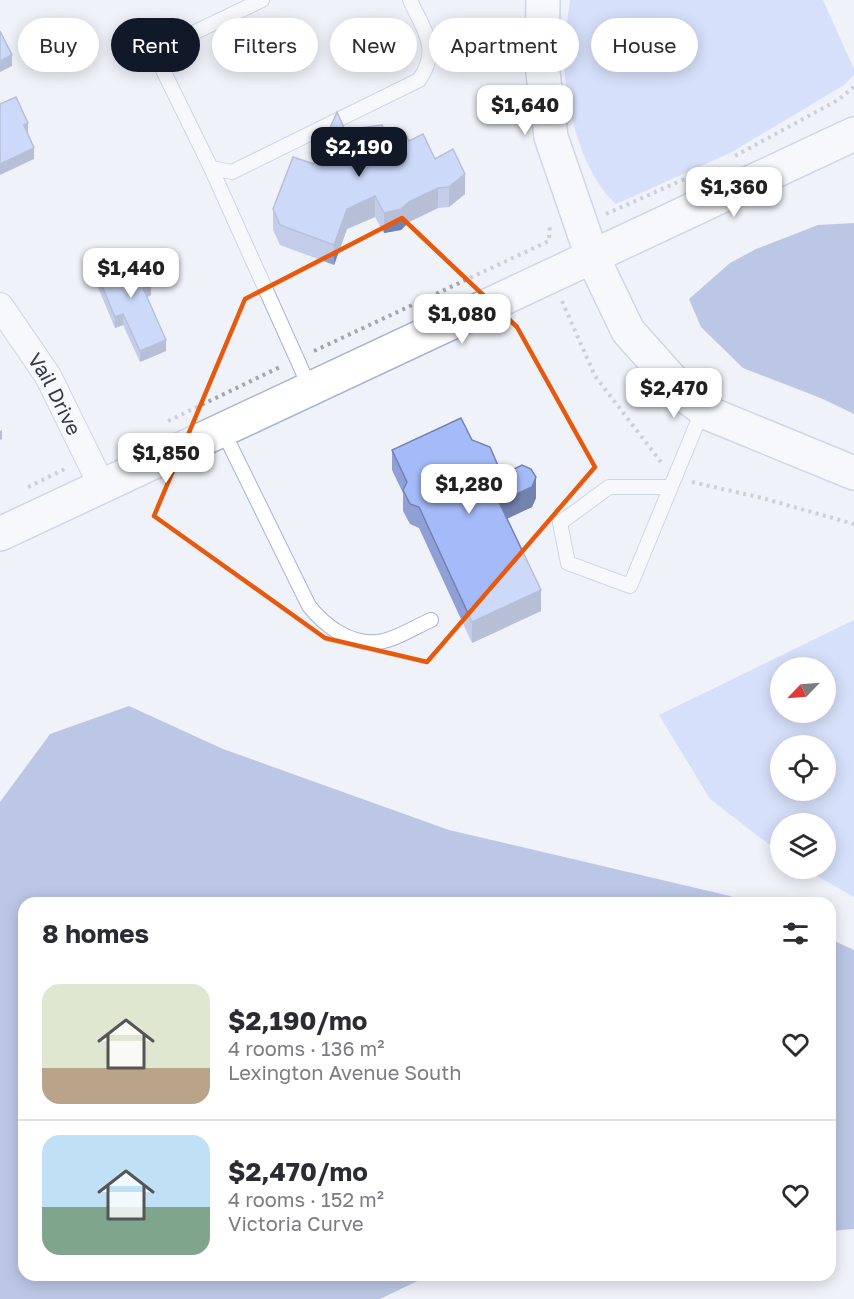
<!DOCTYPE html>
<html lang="en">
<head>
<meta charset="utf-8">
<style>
  :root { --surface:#fff; --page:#f7f7f7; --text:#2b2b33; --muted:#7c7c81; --line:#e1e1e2; --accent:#111827 }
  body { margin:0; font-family:"Golos Text",sans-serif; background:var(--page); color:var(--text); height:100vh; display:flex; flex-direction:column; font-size:22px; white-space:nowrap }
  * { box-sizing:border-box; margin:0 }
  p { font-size:20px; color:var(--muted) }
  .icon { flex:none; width:33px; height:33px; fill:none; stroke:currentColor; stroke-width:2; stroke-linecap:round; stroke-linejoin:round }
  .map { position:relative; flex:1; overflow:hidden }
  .drawer { position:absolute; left:18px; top:897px; width:818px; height:384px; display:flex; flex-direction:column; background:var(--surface); border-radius:18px; box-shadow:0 3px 15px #0003 }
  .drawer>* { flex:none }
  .banner { position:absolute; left:18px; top:18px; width:819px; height:54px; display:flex; gap:12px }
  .needle { width:39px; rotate:245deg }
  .controls { position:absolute; left:770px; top:657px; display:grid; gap:12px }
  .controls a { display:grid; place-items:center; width:66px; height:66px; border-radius:50%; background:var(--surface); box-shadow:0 3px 15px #0003; font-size:30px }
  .price { position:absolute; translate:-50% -51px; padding:0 14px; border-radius:12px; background:#fff; color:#222; font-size:20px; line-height:39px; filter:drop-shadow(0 2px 3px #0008) }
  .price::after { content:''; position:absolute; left:50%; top:36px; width:18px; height:14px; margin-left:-9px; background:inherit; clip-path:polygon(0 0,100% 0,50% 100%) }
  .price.current { background:var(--accent); color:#fff }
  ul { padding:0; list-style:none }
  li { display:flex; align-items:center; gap:18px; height:150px; padding:0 24px }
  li+li { border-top:2px solid var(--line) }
  li span { display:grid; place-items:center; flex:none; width:168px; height:120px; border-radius:18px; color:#555 }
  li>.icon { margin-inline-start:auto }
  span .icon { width:72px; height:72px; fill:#fffc; stroke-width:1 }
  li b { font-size:26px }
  h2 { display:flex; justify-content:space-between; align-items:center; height:72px; padding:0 24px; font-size:26px }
  .chip { padding:0 21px; border-radius:27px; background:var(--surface); box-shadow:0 3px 15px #0003; font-size:21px; line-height:54px }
  .chip.current { background:var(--accent); color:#fff }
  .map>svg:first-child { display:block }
  .green { fill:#b8c9fa; fill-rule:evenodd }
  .water { fill:#7e93cf }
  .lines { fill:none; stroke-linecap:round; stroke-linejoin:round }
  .service-casing { stroke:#a7b3d3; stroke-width:16 }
  .minor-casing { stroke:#a7b3d3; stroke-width:28 }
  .tertiary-casing { stroke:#a7b3d3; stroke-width:36 }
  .path { stroke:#a2a6af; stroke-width:4; stroke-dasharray:3 4.5; stroke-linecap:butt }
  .service { stroke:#fff; stroke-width:14 }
  .minor { stroke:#fff; stroke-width:26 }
  .tertiary { stroke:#fff; stroke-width:33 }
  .wall { fill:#8ea0d6 }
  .shaded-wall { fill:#7482ae }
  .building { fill:#a5baf9; stroke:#7482ae; stroke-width:1.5 }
  .marked { fill:none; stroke:#e8590c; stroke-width:4.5; stroke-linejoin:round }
  .labels { text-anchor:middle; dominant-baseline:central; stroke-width:4.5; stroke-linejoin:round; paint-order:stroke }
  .street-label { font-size:20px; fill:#333845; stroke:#fff }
</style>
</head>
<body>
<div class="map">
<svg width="854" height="1299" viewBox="0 0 854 1299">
  <rect width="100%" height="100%" fill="#eff2f9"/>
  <g class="green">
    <path d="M570,0H823L854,69V75L844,85L730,153L616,204C581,173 564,102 564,55C564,37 568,18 570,0Z"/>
    <path d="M854,620V897L805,869L825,868V824H780V853L710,799L659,715ZM780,668H825V712H780ZM780,746H825V790H780Z"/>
  </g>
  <g class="water">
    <path d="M854,223V414L823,399L743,368L701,327L689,299L730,263L756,249L818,225Z"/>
    <path d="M129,706L223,749L449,830L730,896L745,903H24V1275H430L380,1299H0V802L50,734Z"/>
    <path d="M830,939L854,950V1229L830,1231Z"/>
  </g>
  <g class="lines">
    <defs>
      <g id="service">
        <path d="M262,0L168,45L159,62L211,168L232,172L419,80C441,49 424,31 410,0"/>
        <path d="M211,168L310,388"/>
        <path d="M222,429L309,606C325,626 350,645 378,642C395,640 415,627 431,620"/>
        <path d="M671,487H609L560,523L568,563L630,586L703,409"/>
      </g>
      <g id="minor">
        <path id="s1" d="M0,306L48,376L102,486"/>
      </g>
      <g id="tertiary">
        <path d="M543,0L542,65L551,137L592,256L628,331L686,396L710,414L854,473"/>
        <path d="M0,534L854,134"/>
      </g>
    </defs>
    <use href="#service" class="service-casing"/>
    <use href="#minor" class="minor-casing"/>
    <use href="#tertiary" class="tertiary-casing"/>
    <g class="path">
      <path d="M515,96L518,119"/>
      <path d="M735,156L838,100L854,87"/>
      <path d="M606,214L698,173"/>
      <path d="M562,301L595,376L661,462"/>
      <path d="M314,351L549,241L550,223"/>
      <path d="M168,421L280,367"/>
      <path d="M692,482L762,498L854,524"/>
      <path d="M28,487L67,468"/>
    </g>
    <use href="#service" class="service"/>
    <use href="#minor" class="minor"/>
    <use href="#tertiary" class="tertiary"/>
  </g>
  <g class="wall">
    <path d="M345,130L390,142L409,141L435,159L465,194L449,207L438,208L409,222L401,230L384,233L375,217L347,229L334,265L280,245L273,230V209Z"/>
    <path d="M94,267H134L151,295L147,297L166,351L140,362L123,325L115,328L94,278Z"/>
    <path d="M472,440L502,475L536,498L532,507L507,519L541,611L472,643L419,528L410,524L403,511V493L392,470V450Z"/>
  </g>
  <g class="shaded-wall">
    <path d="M12,55V66L0,72V61Z"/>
    <path d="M28,123V134L24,125Z"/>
    <path d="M34,148V159L0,175V164Z"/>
    <path d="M465,174V194L449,207V187Z"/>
    <path d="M438,188V208L409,222L401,230L384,233V213Z"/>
    <path d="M375,196V217L347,229L334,265V245L347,209Z"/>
    <path d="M151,284V295L143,299V288Z"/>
    <path d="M123,314V325L115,328V317Z"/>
    <path d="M166,340V351L140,362V351Z"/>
    <path d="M2,430V439L0,440V431Z"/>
    <path d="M536,477V498L532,507L499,522V502Z"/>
    <path d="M541,590V611L472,643V622Z"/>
  </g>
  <g class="building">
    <path d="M0,31L12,55L0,61Z"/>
    <path d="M16,97L28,123L24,125L34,148L0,164V104Z"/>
    <path d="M337,112L345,130L382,125L390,142L406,135L409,141L423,134L435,159L453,149L465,174L449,187L438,188L409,202L401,209L384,213L375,196L347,209L334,245L280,225L273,209L293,157L314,164Z"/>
    <path d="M127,252L134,267L142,264L151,284L143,288L166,340L140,351L123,314L115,317L94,267Z"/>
    <path d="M461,418L472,440L490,447L502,475L522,465L531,469L536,477L532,487L499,502L541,590L472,622L419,507L410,504L403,490L407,482L392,450Z"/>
  </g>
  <path d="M0 0H854V1299H0ZM402,218L517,327L595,467L427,662L325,638L154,516L245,299Z" fill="#eff2f9" fill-opacity=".55" fill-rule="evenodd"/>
  <path class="marked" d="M402,218L517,327L595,467L427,662L325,638L154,516L245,299Z"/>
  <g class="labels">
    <g class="street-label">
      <text stroke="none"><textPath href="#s1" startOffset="104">Vail Drive</textPath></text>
    </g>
  </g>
</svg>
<div class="controls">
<a><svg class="needle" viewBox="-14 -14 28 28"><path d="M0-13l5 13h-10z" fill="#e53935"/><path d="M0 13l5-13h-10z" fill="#7c7c81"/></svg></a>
<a><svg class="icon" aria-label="locate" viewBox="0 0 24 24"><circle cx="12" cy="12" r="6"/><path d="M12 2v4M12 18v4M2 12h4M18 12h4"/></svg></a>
<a><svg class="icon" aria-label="layers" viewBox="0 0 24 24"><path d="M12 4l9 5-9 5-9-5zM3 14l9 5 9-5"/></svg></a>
</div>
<b class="price" style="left:525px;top:136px">$1,640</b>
<b class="price current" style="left:359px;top:178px">$2,190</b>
<b class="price" style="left:734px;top:218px">$1,360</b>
<b class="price" style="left:131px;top:299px">$1,440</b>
<b class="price" style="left:462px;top:345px">$1,080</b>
<b class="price" style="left:674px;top:419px">$2,470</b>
<b class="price" style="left:166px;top:484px">$1,850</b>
<b class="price" style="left:469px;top:515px">$1,280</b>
<div class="banner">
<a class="chip">Buy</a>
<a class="chip current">Rent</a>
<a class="chip">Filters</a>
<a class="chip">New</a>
<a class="chip">Apartment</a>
<a class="chip">House</a>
</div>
<section class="drawer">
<h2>8 homes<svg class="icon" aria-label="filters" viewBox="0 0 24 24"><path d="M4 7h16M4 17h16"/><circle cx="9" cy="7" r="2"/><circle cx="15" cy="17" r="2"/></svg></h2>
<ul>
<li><span style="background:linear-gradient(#dfe7d0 70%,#b9a48a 0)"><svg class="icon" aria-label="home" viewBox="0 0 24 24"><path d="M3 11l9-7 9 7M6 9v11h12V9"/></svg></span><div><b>$2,190/mo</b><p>4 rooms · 136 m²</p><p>Lexington Avenue South</p></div><svg class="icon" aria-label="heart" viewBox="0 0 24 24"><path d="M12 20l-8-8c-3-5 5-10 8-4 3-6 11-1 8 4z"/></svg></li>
<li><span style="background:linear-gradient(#bfe0f5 60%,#7fa58c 0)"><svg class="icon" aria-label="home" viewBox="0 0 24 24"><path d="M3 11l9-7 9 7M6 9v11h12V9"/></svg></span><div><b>$2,470/mo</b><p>4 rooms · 152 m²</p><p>Victoria Curve</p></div><svg class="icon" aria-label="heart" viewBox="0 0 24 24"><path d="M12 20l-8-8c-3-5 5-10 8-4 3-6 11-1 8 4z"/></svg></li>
</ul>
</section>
</div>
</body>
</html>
